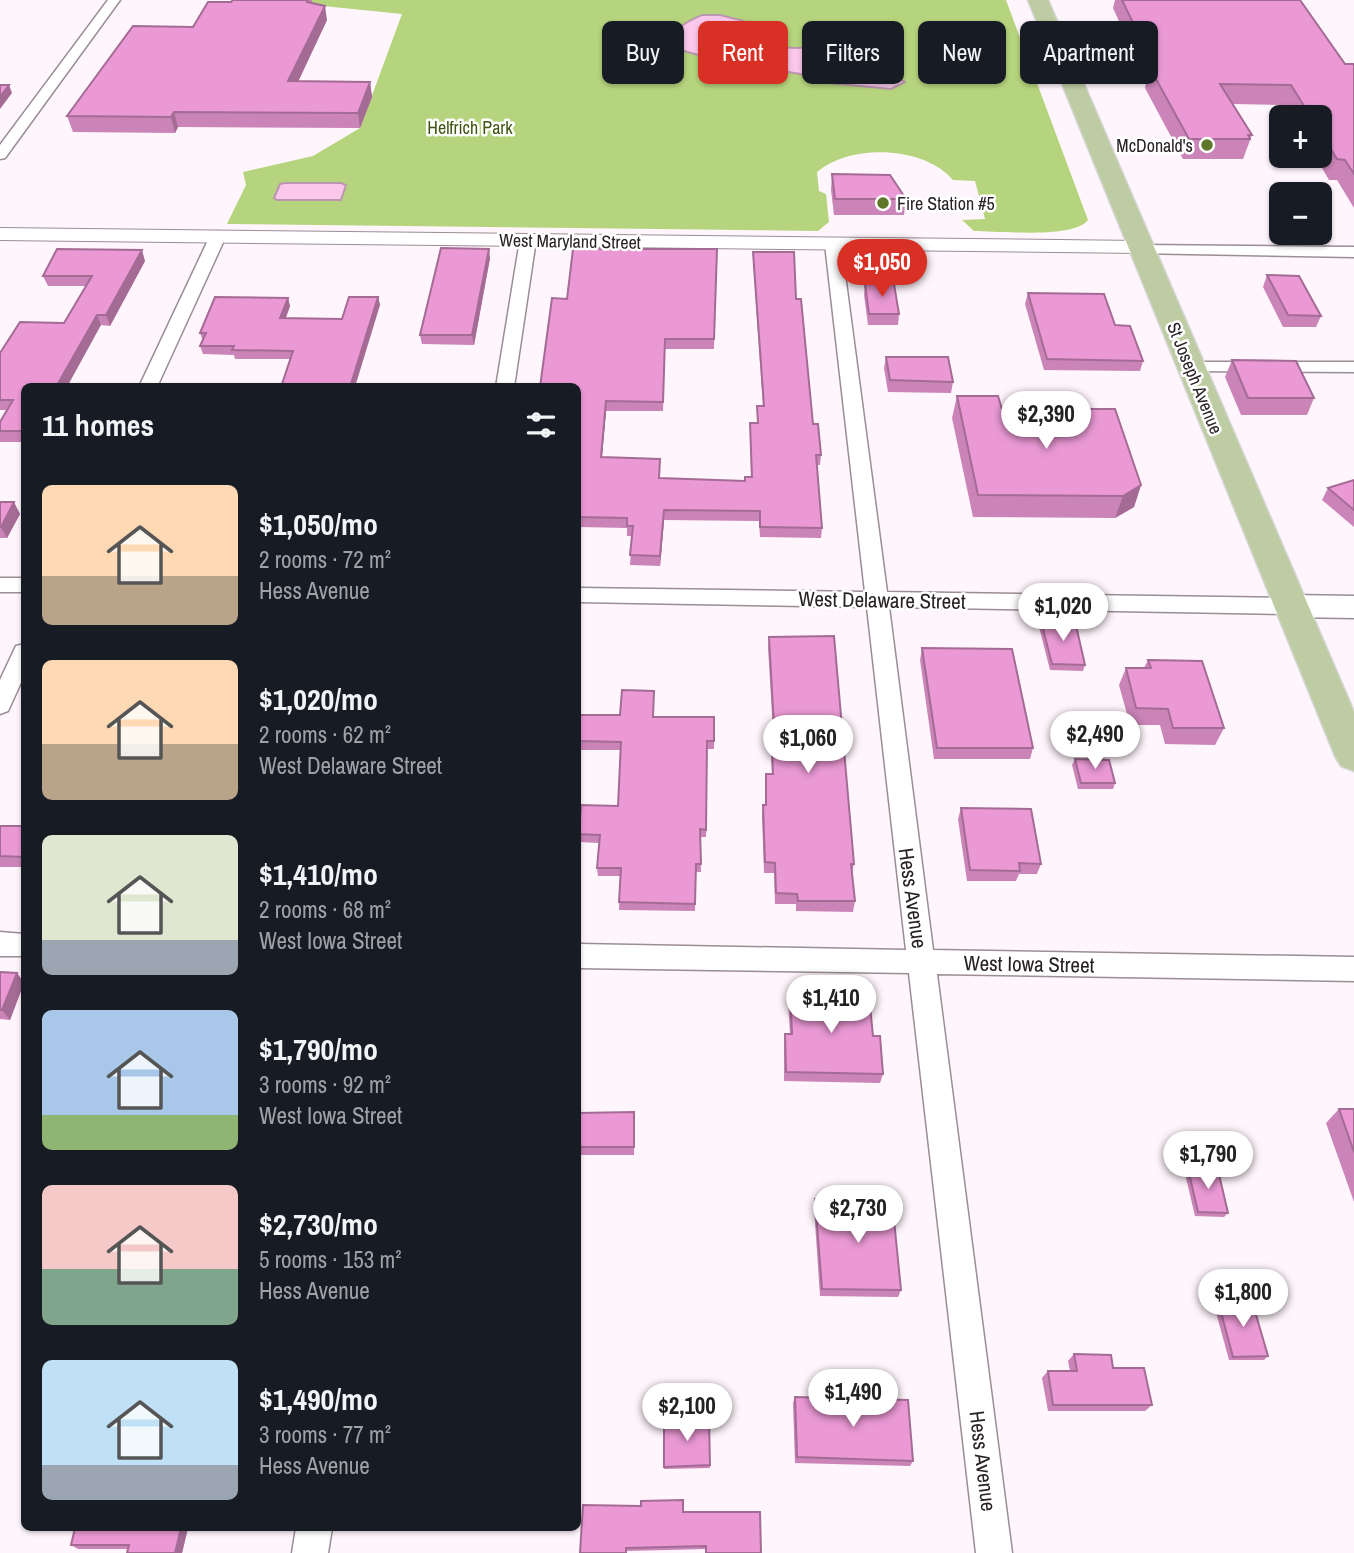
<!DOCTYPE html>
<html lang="en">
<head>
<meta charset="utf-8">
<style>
  :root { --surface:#171b24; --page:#20242c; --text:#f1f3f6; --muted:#9ea1a6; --accent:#d93025 }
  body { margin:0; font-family:"Archivo Narrow",sans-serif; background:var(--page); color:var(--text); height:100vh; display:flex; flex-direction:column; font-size:26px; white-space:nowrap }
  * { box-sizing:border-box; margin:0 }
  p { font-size:23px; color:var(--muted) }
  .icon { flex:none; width:38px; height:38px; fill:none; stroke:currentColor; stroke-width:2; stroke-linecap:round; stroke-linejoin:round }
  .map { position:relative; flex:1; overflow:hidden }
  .panel { position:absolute; left:21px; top:383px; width:560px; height:1148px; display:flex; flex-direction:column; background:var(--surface); border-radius:10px; box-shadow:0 2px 5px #0004 }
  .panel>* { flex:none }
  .hud { position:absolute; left:602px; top:21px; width:646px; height:63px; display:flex; gap:14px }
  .controls { position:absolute; left:1269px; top:105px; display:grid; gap:14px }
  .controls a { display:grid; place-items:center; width:63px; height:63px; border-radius:10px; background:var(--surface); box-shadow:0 2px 5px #0004; font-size:35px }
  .price { position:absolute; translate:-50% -60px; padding:0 16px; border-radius:24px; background:#fff; color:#222; font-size:23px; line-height:46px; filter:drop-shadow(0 2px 4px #0008) }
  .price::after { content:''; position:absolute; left:50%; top:42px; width:21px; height:16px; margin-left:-10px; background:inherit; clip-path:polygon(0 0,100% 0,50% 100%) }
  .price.current { background:var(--accent); color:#fff }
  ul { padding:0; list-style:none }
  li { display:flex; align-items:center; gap:21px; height:175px; padding:0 21px }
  li span { display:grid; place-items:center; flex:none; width:196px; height:140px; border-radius:10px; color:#555 }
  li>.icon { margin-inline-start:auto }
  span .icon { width:84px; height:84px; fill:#fffc; stroke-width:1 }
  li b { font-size:30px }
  h2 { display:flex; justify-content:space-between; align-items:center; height:84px; padding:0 21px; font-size:30px }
  .pill { padding:0 24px; border-radius:10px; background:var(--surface); box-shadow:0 2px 5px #0004; font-size:24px; line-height:63px }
  .pill.current { background:var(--accent); color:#fff }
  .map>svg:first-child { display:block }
  .green { fill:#b6d47d }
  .water { fill:#fbc8eb; stroke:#bc96b0; stroke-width:2 }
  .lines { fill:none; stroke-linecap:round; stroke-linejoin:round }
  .minor-casing { stroke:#9b8d96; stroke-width:3 }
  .tertiary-casing { stroke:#9b8d96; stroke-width:2 }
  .secondary-casing { stroke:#9b8d96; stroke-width:3 }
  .primary-casing { stroke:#d8d7d8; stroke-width:3 }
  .minor { fill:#fff; fill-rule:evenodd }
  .tertiary { fill:#fff; fill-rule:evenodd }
  .secondary { fill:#fff; fill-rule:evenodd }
  .primary { fill:#becca3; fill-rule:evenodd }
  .wall { fill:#ca84b7 }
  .shaded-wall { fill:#a46b95 }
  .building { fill:#eb99d5; stroke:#a46b95; stroke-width:2 }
  .poi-dot { fill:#5f7628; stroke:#fff; stroke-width:2.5 }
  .labels { text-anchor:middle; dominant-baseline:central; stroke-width:5; stroke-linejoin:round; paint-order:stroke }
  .far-park-label { font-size:18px; fill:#415412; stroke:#fff }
  .far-poi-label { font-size:18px; fill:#282226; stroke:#fff; text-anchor:end }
  .far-street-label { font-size:18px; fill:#282226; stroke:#fff }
  .street-label { font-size:21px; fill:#282226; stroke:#fff }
</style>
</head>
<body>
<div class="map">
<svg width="1354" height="1553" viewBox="0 0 1354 1553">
  <rect width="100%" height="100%" fill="#fff5fc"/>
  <path class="green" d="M264,0H1006L1088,220C1074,239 998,231 974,231L962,220L985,219L975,181L953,180C925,146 850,143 817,172L819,191L826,194L829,222L818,231L227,224L246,185L243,172L313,156L360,128L402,14Z"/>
  <g class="water">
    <path d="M702,15H720L744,21L743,32C754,48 797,50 815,46C833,43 843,29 861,38L842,55L844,61L850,63L845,66C860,72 899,76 905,82L891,89L828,83L806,75L713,59L673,48C669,29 688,21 702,15Z"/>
    <path d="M285,183H341L346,185L341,200H277L274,198L280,184Z"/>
  </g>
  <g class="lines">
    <defs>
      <g id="minor">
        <path d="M108,0H120L5,158L0,159V145Z"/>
        <path d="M218,231L226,236L157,387H139L210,236Z"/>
        <path d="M528,235L536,240L514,387H496L520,240Z"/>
        <path d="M833,239L841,244L887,592L1291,598L1299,601L1302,606L1299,611L1291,614L889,607L933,950L1354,957V981L937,974L1012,1553H976L909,973L578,968V944L906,950L867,607L578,602V588L865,592L825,244Z"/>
        <path d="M1141,245L1354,247V257L1135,253L1133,250Z"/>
        <path d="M1190,362H1354V372L1184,371L1181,367L1184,363Z"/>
        <rect x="0" y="578" width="24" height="14"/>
        <path d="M24,644V676L8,711L0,714V680L16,646Z"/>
        <path d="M0,932L24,934V956H0Z"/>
        <path d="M296,1528H332L328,1553H292Z"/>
      </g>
      <path id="tertiary" d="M0,228L1140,241L1150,247L1140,253L0,240Z"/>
      <path id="secondary" d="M1291,595L1354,596V618L1291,617L1280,614L1275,606L1280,598Z"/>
      <path id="primary" d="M1028,0H1048L1354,712V771L1341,766L1335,756Z"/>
    </defs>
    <use href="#minor" class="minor-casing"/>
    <use href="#tertiary" class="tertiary-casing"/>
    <use href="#secondary" class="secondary-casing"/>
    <use href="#primary" class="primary-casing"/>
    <use href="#minor" class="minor"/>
    <use href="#tertiary" class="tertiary"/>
    <use href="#secondary" class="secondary"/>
    <use href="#primary" class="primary"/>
  </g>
  <g class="wall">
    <path d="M233,0H312V3L327,20L298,81L370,82L372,97L360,128L178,127L175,133L73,132L67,116L193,27L231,2Z"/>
    <path d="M1115,0H1300L1345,64H1354V208L1337,180H1329L1315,156H1320V117H1292L1284,105L1233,104L1252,135L1243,159H1183L1145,88L1146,81L1113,8Z"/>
    <path d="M832,174L906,199L904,215H834L831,190Z"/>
    <path d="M753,252L796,299L813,424L821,455L820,465H817L822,528L821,538L760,537L759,521L664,520L660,566L630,565L632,536H627V528L578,527V387L567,299L716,258L714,349H665L663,411H606L602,457L660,459V478L745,481L751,477L750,423H757V406H763L753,261Z"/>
    <path d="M490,258L474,345L422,344L420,335Z"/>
    <path d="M145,261L110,326L101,325L24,387V442H0V422L7,410H0V353L64,323L86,286H48L43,276Z"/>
    <path d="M1267,275L1321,316L1316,327H1283L1263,287Z"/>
    <path d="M865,284L899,314L898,325H868L864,295Z"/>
    <path d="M1028,293L1115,325L1143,361L1140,371L1044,370L1025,304Z"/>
    <path d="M378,297L380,305L290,359H235L234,355L203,354L200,346L203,341L200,333L288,298L290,306L286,318L342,319Z"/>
    <path d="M886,357L953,382L951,393L888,392L884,368Z"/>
    <path d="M1232,360L1314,398L1307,415H1241L1225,377Z"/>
    <path d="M957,396L1002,409L1141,485L1134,507L1115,518L973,517L952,418Z"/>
    <path d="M1354,480V527L1322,500L1328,488Z"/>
    <path d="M0,502L20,514L7,538H0Z"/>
    <path d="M1041,621L1085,665L1083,671L1050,670L1039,627Z"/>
    <path d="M769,637L854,864L852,873L855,901L853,912L796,911V904H775L774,873H764L762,816L763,805H765L766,774H772L771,756L772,745H774L768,648Z"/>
    <path d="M922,648L1033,748L1030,759H934L920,660Z"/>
    <path d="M1148,660L1224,728L1215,745L1165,744L1160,725H1130L1119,685L1126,668H1144Z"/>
    <path d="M654,699L653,717H714V749H707L706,837H700L701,872H696L695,911L619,910L620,876H598L597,868L599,843L579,842V834L618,806L620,750H578V715H620Z"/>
    <path d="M1075,759L1115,783L1113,789H1078L1072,765Z"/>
    <path d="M961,808L1041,864L1037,874H1019L1016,881H967L958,819Z"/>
    <rect x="0" y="826" width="24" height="41"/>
    <path d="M0,972L17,973L24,983L10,1020L0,1019Z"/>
    <path d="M790,990L854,1006L873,1036L883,1074L880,1083L784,1081V1044L785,1034H790L788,1000Z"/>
    <path d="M1339,1109H1354V1202L1326,1123Z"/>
    <path d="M578,1113L634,1121V1155H578Z"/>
    <path d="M1188,1169L1228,1213L1224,1217L1195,1216L1185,1174Z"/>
    <path d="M815,1199L901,1290L898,1297L820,1296L814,1208Z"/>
    <path d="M1218,1301L1268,1356L1264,1360H1229L1214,1305Z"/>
    <path d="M1074,1354L1113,1368L1152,1405L1145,1411H1048L1042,1378L1048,1371H1070L1068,1361Z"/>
    <path d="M795,1397L913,1461L910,1466L795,1463L793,1403Z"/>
    <path d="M664,1419H709L710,1468L664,1469Z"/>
    <path d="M683,1512H760L706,1549L626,1551V1553H580Z"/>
    <path d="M75,1528H188L182,1553L128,1549H78L71,1545Z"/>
  </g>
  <g class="shaded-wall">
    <path d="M325,6L327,20L291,97L288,81Z"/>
    <path d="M370,82L372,97L360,128L358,113Z"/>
    <path d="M9,85L12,93L0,109V97Z"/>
    <path d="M174,112L178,127L175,133L171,117Z"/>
    <path d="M489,249L490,258L474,345L472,335Z"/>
    <path d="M142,250L145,261L110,326L106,315Z"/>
    <path d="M378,297L380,305L355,387H350Z"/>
    <path d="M288,298L290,306L282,327L280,318Z"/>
    <path d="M97,315L101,325L67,387H56Z"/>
    <path d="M606,401V411L601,467V457Z"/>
    <path d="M1141,485L1134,507L1115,518L1123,496Z"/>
    <path d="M14,502L20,514L7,538L1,527Z"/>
    <path d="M664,510V520L660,566V556Z"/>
    <path d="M17,973L24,983L10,1020L2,1010Z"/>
    <path d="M181,1528H188L182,1553H175Z"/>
  </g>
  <g class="building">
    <path d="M233,0H308L307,2L325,6L288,81L370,82L358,113L174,112L171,117L67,116L133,26L193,27L208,2H231Z"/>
    <path d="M1122,0H1300L1345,64H1354V174L1345,160L1337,159L1320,131V117H1311L1291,85L1220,84L1252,135H1248L1250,139H1189L1150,68H1155Z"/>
    <path d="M0,85H9L0,97Z"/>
    <path d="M832,174L890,175L906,199H835Z"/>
    <path d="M441,248L489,249L472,335H420Z"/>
    <path d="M57,249L142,250L106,315H97L56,387H24V431H0V422L13,400H0V353L20,322L64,323L92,276H43Z"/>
    <path d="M573,249H717L714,339H665L663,402L606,401L601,457L660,459L659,478L745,481V477H752L750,423H758L757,406H764L753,252H794L796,299H801L813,424H818L821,455H816L822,528L760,527V511L664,510L660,556L630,555L633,526H627V518L578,517V387H540L552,298L567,299Z"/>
    <path d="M1267,275L1299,276L1321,316L1288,315Z"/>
    <path d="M865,284H894L899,314H869Z"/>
    <path d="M1028,293L1104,294L1115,325L1130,326L1143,361L1047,359Z"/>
    <path d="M215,297L288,298L280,318L342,319L349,297H378L350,387H281L293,351L232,350L234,346H200L206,333H200Z"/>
    <path d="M886,357H948L953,382L890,380Z"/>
    <path d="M1232,360L1296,361L1314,398H1248Z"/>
    <path d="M957,396H998L1002,409H1115L1141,485L1123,496L978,495Z"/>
    <path d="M1354,480V510L1328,488Z"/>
    <path d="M0,502H14L1,527H0Z"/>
    <path d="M1041,621H1075L1085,665L1052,664Z"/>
    <path d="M834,636L854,864H851L855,901H798L797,894L776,893L775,863L765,862L763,805H766V774H773L772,745H775L769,637Z"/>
    <path d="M922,648L1012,649L1033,748H937Z"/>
    <path d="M1148,660L1202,661L1224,728H1173L1168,709L1136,708L1126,668H1151Z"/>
    <path d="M622,690L654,691L653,717H714V741H707L706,830L700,829L701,864H696L695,904L619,902L621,868H597L600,835L579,834L581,805L618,806L621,742L578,741V715H620Z"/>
    <path d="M1075,759L1109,760L1115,783H1081Z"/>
    <path d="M961,808L1031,809L1041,864L1019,863L1020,871L970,870Z"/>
    <path d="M0,826H24V857L0,856Z"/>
    <path d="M0,972L17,973L2,1010H0Z"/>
    <path d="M790,990H852L854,1006H870L873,1036H880L883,1074L786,1072L785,1034H792Z"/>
    <path d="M1339,1109H1354V1152Z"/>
    <path d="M634,1112V1147H578V1113Z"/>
    <path d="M1188,1169L1218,1170L1228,1213L1198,1212Z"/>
    <path d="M815,1199L892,1200L901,1290L822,1289Z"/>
    <path d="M1218,1301H1252L1268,1356L1233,1357Z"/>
    <path d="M1074,1354L1111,1355L1113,1368H1144L1152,1405H1053L1048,1371H1077Z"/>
    <path d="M795,1397L908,1400L913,1461L797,1457Z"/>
    <path d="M664,1419H709L710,1465L664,1467Z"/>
    <path d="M683,1500V1512H760L761,1553H706V1546L626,1548V1553H580L583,1505L641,1506V1501Z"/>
    <path d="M75,1528H181L175,1553H127L129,1545H71Z"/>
  </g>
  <g class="poi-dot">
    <circle cx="1207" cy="145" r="7"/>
    <circle cx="883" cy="203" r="7"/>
  </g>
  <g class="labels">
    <g class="far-park-label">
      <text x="470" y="127">Helfrich Park</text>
    </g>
    <g class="far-poi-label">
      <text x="1193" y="145">McDonald's</text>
      <text x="897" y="203" text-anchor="start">Fire Station #5</text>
    </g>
    <g class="far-street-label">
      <text transform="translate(570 241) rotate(1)">West Maryland Street</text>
      <text transform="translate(1195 378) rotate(68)">St Joseph Avenue</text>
    </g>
    <g class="street-label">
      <text transform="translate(882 600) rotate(1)">West Delaware Street</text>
      <text transform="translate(913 898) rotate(82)">Hess Avenue</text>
      <text transform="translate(1029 964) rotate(1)">West Iowa Street</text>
      <text transform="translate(983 1461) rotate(83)">Hess Avenue</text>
    </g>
  </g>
</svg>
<div class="controls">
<a>+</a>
<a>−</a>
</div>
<b class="price current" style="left:882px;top:299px">$1,050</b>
<b class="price" style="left:1046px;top:451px">$2,390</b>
<b class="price" style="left:1063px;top:643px">$1,020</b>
<b class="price" style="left:1095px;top:771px">$2,490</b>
<b class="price" style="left:808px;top:775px">$1,060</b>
<b class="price" style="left:831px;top:1035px">$1,410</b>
<b class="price" style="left:1208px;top:1191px">$1,790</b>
<b class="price" style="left:858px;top:1245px">$2,730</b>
<b class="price" style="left:1243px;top:1329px">$1,800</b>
<b class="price" style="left:853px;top:1429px">$1,490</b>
<b class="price" style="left:687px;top:1443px">$2,100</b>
<div class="hud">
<a class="pill">Buy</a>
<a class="pill current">Rent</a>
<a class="pill">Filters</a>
<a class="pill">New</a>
<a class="pill">Apartment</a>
</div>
<section class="panel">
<h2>11 homes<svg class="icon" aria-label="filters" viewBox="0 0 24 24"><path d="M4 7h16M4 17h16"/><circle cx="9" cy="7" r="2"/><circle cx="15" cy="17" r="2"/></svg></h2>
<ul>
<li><span style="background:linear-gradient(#ffd9b3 65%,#b9a48a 0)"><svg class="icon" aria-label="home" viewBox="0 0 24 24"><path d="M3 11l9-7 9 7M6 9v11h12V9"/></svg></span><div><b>$1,050/mo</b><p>2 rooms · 72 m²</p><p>Hess Avenue</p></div></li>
<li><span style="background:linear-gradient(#ffd9b3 60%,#b9a48a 0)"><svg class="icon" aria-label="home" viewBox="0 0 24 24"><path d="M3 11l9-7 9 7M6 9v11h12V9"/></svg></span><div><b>$1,020/mo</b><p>2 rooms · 62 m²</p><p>West Delaware Street</p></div></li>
<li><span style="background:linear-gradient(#dfe7d0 75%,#9aa5b1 0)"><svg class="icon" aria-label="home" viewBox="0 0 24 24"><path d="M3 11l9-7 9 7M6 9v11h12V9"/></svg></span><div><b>$1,410/mo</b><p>2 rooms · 68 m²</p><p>West Iowa Street</p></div></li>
<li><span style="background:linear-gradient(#a9c7e8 75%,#8fb573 0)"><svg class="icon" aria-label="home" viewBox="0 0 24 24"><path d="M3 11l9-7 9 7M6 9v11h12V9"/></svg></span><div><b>$1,790/mo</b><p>3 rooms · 92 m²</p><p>West Iowa Street</p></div></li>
<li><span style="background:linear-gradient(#f6c9c9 60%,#7fa58c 0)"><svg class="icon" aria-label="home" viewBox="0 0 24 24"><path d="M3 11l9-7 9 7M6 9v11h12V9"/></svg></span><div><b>$2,730/mo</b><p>5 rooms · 153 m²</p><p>Hess Avenue</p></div></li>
<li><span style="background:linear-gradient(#bfe0f5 75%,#9aa5b1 0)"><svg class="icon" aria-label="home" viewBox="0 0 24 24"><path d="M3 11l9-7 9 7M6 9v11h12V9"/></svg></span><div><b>$1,490/mo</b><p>3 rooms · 77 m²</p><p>Hess Avenue</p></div></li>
</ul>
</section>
</div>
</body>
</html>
